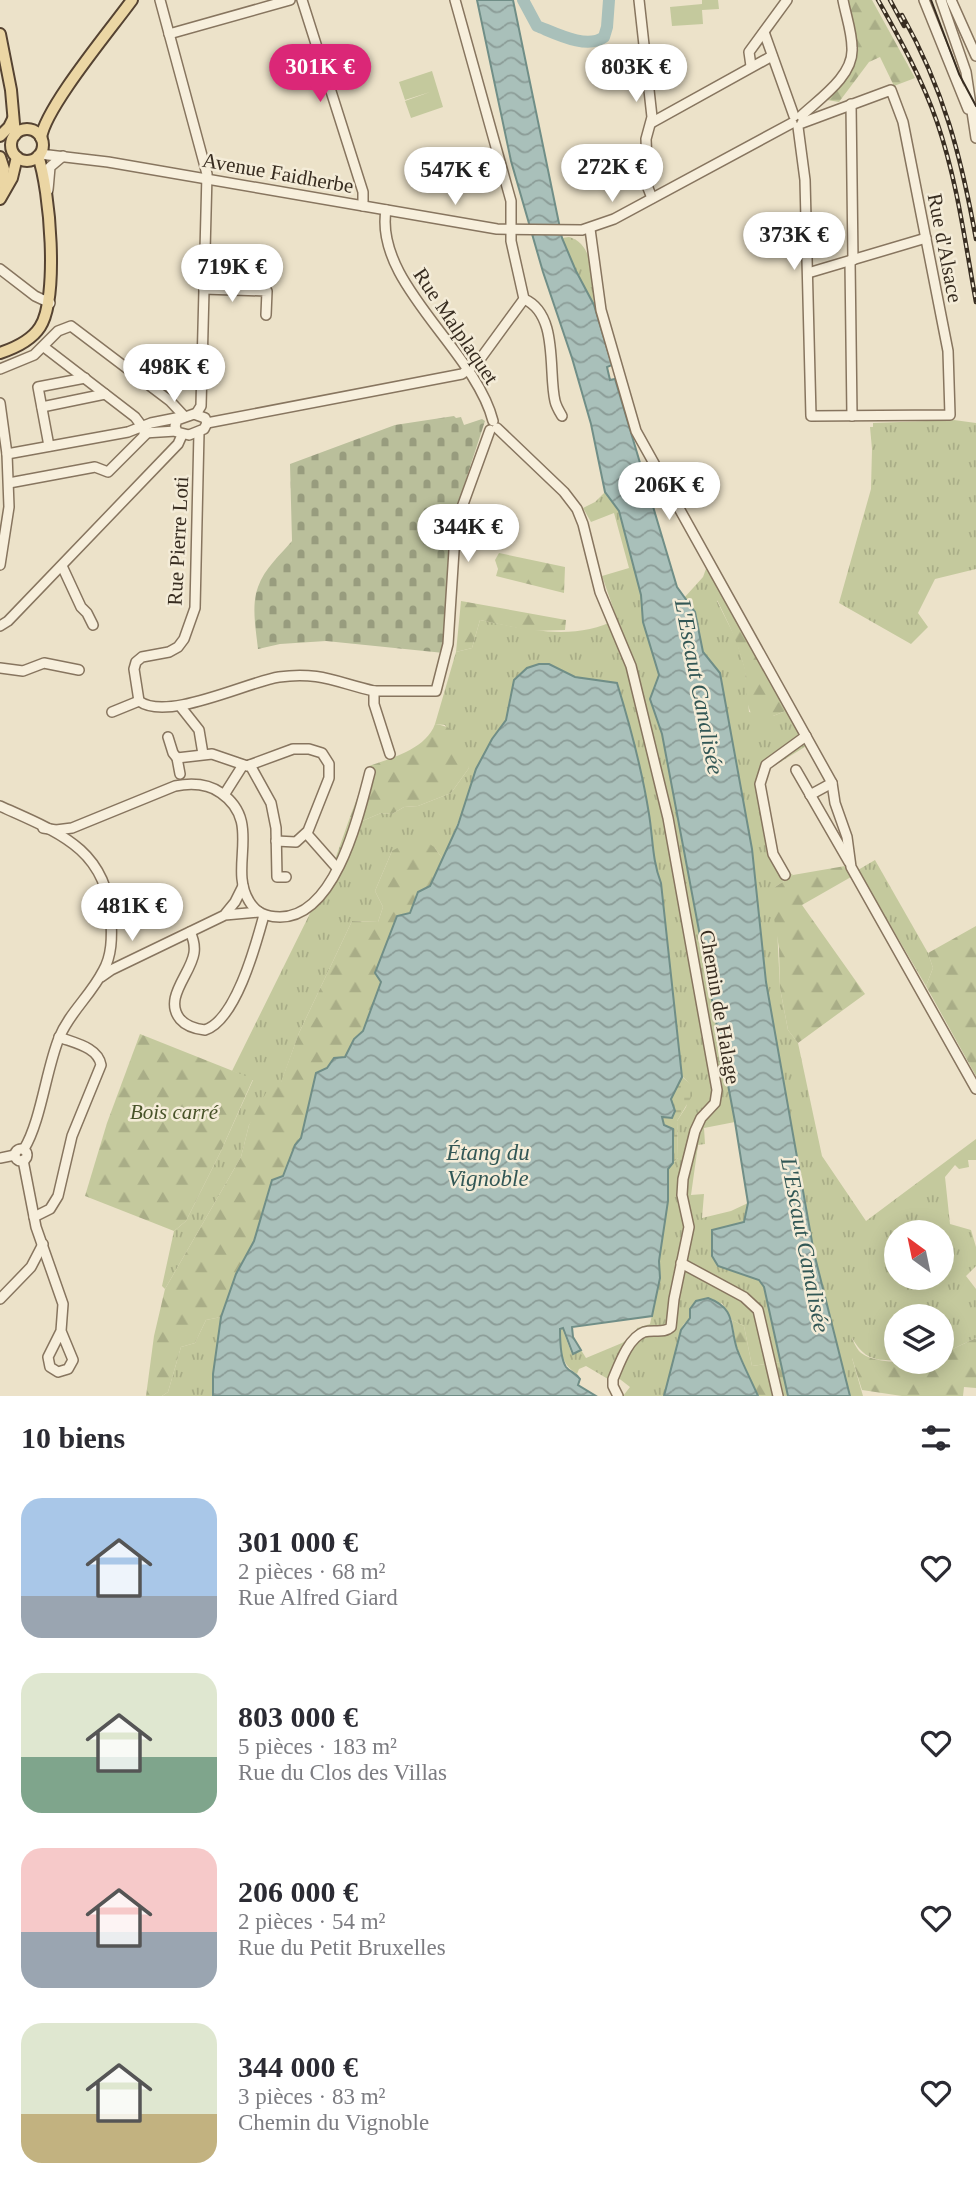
<!DOCTYPE html>
<html lang="fr">
<head>
<meta charset="utf-8">
<style>
  :root { --surface:#fff; --page:#f7f7f7; --text:#2b2b33; --muted:#7c7c81; --accent:#db2777 }
  body { margin:0; font-family:"Times New Roman",serif; background:var(--page); color:var(--text); height:100vh; display:flex; flex-direction:column; font-size:26px; white-space:nowrap }
  * { box-sizing:border-box; margin:0 }
  p { font-size:23px; color:var(--muted) }
  .icon { flex:none; width:38px; height:38px; fill:none; stroke:currentColor; stroke-width:2; stroke-linecap:round; stroke-linejoin:round }
  .map { position:relative; height:1396px; overflow:hidden }
  .details { display:flex; flex-direction:column; background:var(--surface); flex:1 }
  .details>* { flex:none }
  .needle { width:46px; rotate:327deg }
  .controls { position:absolute; left:884px; top:1220px; display:grid; gap:14px }
  .controls a { display:grid; place-items:center; width:70px; height:70px; border-radius:50%; background:var(--surface); box-shadow:0 4px 18px #0003; font-size:35px }
  .price { position:absolute; translate:-50% -60px; padding:0 16px; border-radius:24px; background:#fff; color:#222; font-size:23px; line-height:46px; filter:drop-shadow(0 2px 4px #0008) }
  .price::after { content:''; position:absolute; left:50%; top:42px; width:21px; height:16px; margin-left:-10px; background:inherit; clip-path:polygon(0 0,100% 0,50% 100%) }
  .price.active { background:var(--accent); color:#fff }
  ul { padding:0; list-style:none }
  li { display:flex; align-items:center; gap:21px; height:175px; padding:0 21px }
  li span { display:grid; place-items:center; flex:none; width:196px; height:140px; border-radius:21px; color:#555 }
  li>.icon { margin-inline-start:auto }
  span .icon { width:84px; height:84px; fill:#fffc; stroke-width:1 }
  li b { font-size:30px }
  h2 { display:flex; justify-content:space-between; align-items:center; height:84px; padding:0 21px; font-size:30px }
  .map>svg:first-child { display:block }
  .grass { fill:url(#grass-tufts); fill-rule:evenodd }
  .forest { fill:url(#forest-firs) }
  .wetland { fill:url(#wetland-marsh) }
  .cemetery { fill:url(#cemetery-stones) }
  .park { fill:#c4c99d }
  .water { fill:url(#water-waves); stroke:#708e87; stroke-width:2 }
  .lines { fill:none; stroke-linecap:round; stroke-linejoin:round }
  .river { stroke:#a9c0ba; stroke-width:12 }
  .minor-casing { stroke:#87755f; stroke-width:12 }
  .major-casing { stroke:#554332; stroke-width:14 }
  .minor { stroke:#f7efdc; stroke-width:9 }
  .major { stroke:#ebd6a4; stroke-width:10 }
  .tram { stroke:#382d21; stroke-width:2 }
  .rail-casing { stroke:#382d21; stroke-width:4.5 }
  .rail { stroke:#f4ecd8; stroke-width:2; stroke-dasharray:5; stroke-linecap:butt }
  .labels { text-anchor:middle; dominant-baseline:central; stroke-width:5; stroke-linejoin:round; paint-order:stroke }
  .street-label { font-size:21px; fill:#382d21; stroke:#f4ecd8 }
  .park-label { font-size:21px; font-style:italic; fill:#485329; stroke:#f4ecd8 }
  .water-label { font-size:23px; font-style:italic; fill:#325755; stroke:#f4ecd8 }
</style>
</head>
<body>
<div class="map">
<svg width="976" height="1396" viewBox="0 0 976 1396">
  <defs>
    <pattern id="grass-tufts" width="24" height="20" patternUnits="userSpaceOnUse" patternTransform="scale(1.75)"><rect width="24" height="20" fill="#c4c99d"/><path d="M3 7l-1-3M5 7V3M7 7l1-3M15 17l-1-3M17 17v-4M19 17l1-3" fill="none" stroke="#a9ad87"/></pattern>
    <pattern id="forest-firs" width="22" height="20" patternUnits="userSpaceOnUse" patternTransform="scale(1.75)"><rect width="22" height="20" fill="#c4c99d"/><path d="M5 1l3.5 6h-7zM16 11l3.5 6h-7z" fill="#a9ad87"/></pattern>
    <pattern id="wetland-marsh" width="20" height="14" patternUnits="userSpaceOnUse" patternTransform="scale(1.75)"><rect width="20" height="14" fill="#c4c99d"/><path d="M1 5h8M5 5V1M11 12h8M15 12V8" fill="none" stroke="#a9ad87"/></pattern>
    <pattern id="cemetery-stones" width="16" height="16" patternUnits="userSpaceOnUse" patternTransform="scale(1.75)"><rect width="16" height="16" fill="#babf9b"/><path d="M2 7V4a2 2 0 0 1 4 0v3zM10 15v-3a2 2 0 0 1 4 0v3z" fill="#989c7e"/></pattern>
    <pattern id="water-waves" width="16" height="10" patternUnits="userSpaceOnUse" patternTransform="scale(1.75)"><rect width="16" height="10" fill="#a9c0ba"/><path d="M0 5q4-4 8 0t8 0" fill="none" stroke="#8b9c97"/></pattern>
  </defs>
  <rect width="100%" height="100%" fill="#ece2c9"/>
  <g class="grass">
    <path d="M569,237C595,244 593,282 594,305L576,271L562,238Z"/>
    <path d="M954,420L976,423V569L935,579L918,613L928,627L911,644L839,603L871,489L872,449L870,427H873V423Z"/>
    <path d="M605,492L619,511L642,595L643,622L659,675L650,699L662,734L735,1122L704,1128L705,1144L698,1145L691,1195L704,1194L702,1218L731,1211L748,1203L744,1222L718,1266L759,1280L764,1287L781,1362L752,1366L744,1326L732,1320L722,1303L690,1318L683,1325L664,1396H623L630,1387L612,1373L608,1379L586,1366L579,1369L577,1374C560,1363 561,1351 560,1331L562,1328L571,1352L573,1354L581,1350L586,1358L622,1343L636,1333L637,1328L650,1324L660,1278L659,1261L668,1201V1168L678,1158L677,1121L686,1107L692,1086L682,1076L661,883C652,860 653,838 649,814C642,770 630,726 617,683L575,677L566,672L510,696L506,720L492,739L443,859L434,847L392,851L375,891L383,907L378,922L352,921L299,1033L281,1083L249,1125L241,1157L165,1289L162,1286L174,1231L186,1221L221,1151L253,1080L232,1071L331,871L350,817L360,822L381,813L392,814L404,807L418,806L451,793L469,768L445,725L435,724L456,652L472,648L480,620C524,629 575,642 617,619L602,576L629,568L614,513L591,522L583,508L595,502Z"/>
    <path d="M707,566L723,595L717,601L736,639L745,669L749,712L773,716L788,710L808,745L769,769C767,776 763,784 763,791C763,811 776,865 793,875L775,887L780,988L788,1030L798,1043L822,1156L866,1221L976,1139V1160H968L969,1167L959,1169L955,1165L945,1177L950,1224L971,1230L976,1247V1266L966,1276L976,1289V1338L942,1354V1316H896V1360C873,1361 864,1358 852,1338V1358L863,1396H850L814,1253L766,982L752,849L720,673L703,652L695,612L684,598L703,577ZM896,1232H942V1278H896Z"/>
    <path d="M875,860L928,953L933,968L926,986L858,870Z"/>
    <path d="M221,1317L213,1374V1396H162L168,1392L181,1347L195,1343L206,1320Z"/>
  </g>
  <g class="forest">
    <path d="M847,0H872L915,78L894,86L880,57L869,62L839,102L827,100C863,57 861,53 847,0Z"/>
    <path d="M499,553L565,567L564,593L496,576L498,569L495,560Z"/>
    <path d="M723,595L788,710L773,716L755,719C743,705 748,684 744,667C738,643 728,622 717,600Z"/>
    <path d="M461,601L566,620L565,630L531,631L480,620L472,648L456,652Z"/>
    <path d="M435,724C463,728 464,745 469,768L451,793L418,806L404,807L392,814L381,813L360,822L350,817L369,766C392,758 426,749 435,724Z"/>
    <path d="M418,836L434,847L443,859L430,886L418,892L363,1031L354,1040L345,1057L334,1058L327,1068L316,1074L301,1138L295,1145L283,1176L267,1195L254,1241L236,1274L221,1317L206,1320L195,1343L181,1347L168,1392L162,1396H146L154,1336L165,1289L241,1157L249,1125L267,1091L281,1082L299,1033L352,921L378,922L383,907L375,891L392,851Z"/>
    <path d="M845,866L851,877L802,905L865,994L798,1043L788,1030L780,988L779,948L771,900L775,887L793,875Z"/>
    <path d="M976,926V1076L926,986L933,968L928,953Z"/>
    <path d="M140,1034L253,1079L221,1151L186,1221L174,1231L85,1196L107,1123Z"/>
    <path d="M732,1320L744,1326L752,1366L781,1362L788,1396H758L736,1346Z"/>
    <path d="M851,1336C853,1341 856,1347 859,1351C873,1366 921,1362 942,1362V1354L976,1338V1388L964,1387L963,1396H902L862,1390L852,1358Z"/>
  </g>
  <path class="wetland" d="M682,1077L692,1085V1096L677,1121L678,1158L673,1163V1129L663,1125L662,1117L675,1111L671,1099Z"/>
  <path class="cemetery" d="M454,416L456,418L461,417L464,425L482,419L485,421L455,513L444,653L326,641L280,644L258,649C256,630 251,605 258,587C264,569 281,554 292,541L290,464L395,425Z"/>
  <g class="park">
    <path d="M702,0H718L719,9L702,10L703,24L672,26L670,7L702,4Z"/>
    <path d="M432,71L443,107L411,118L405,101L430,92L405,100L399,82Z"/>
  </g>
  <g class="water">
    <path d="M477,0H513L562,238L576,271L594,305L612,365L607,367L610,380L615,379L677,587L695,612L703,652L720,673L752,849L766,982L814,1253L850,1396H788L764,1287L759,1280L718,1266L712,1256V1230L744,1222L748,1203L735,1122L662,734L650,699L659,675L643,622L641,595L619,511L605,492L591,424L572,358L543,272L511,161Z"/>
    <path d="M539,664H549L575,677L617,683C630,725 642,770 649,814C653,838 652,860 661,883L682,1077L671,1099L675,1111L672,1118L662,1117L664,1125L673,1129V1163L668,1169V1201L659,1261L660,1278L652,1316L572,1327L573,1337L581,1350L573,1354L563,1328L560,1329C560,1339 560,1358 566,1367C570,1372 576,1373 580,1379L578,1385L596,1396H213V1374L221,1317L236,1274L254,1241L272,1180L283,1176L295,1145L301,1138L316,1073L327,1068L334,1058L345,1057L354,1039L363,1031L381,982L375,973L397,916L410,913L418,892L430,886L458,825L476,769L492,739L506,720L514,680L527,668Z"/>
    <path d="M708,1298C737,1309 729,1325 737,1349C743,1365 751,1380 758,1396H664L681,1330L690,1318V1309L696,1301Z"/>
  </g>
  <g class="lines">
    <path class="river" d="M523,0L537,26C555,33 587,50 604,37L607,27L609,0"/>
    <defs>
      <g id="minor">
        <path d="M160,0L207,174L201,406L196,414"/>
        <path d="M302,0L363,192V206"/>
        <path d="M639,0L652,117L646,139L648,188L652,198"/>
        <path d="M924,0L968,109"/>
        <path d="M941,0L966,72L976,138"/>
        <path d="M951,0L976,56"/>
        <path d="M764,32L794,116"/>
        <path d="M169,34L290,0"/>
        <path d="M751,66L749,52L787,0"/>
        <path d="M851,104L853,260"/>
        <path d="M801,116C819,99 854,76 852,48C852,32 846,16 843,0"/>
        <path d="M651,123L772,56"/>
        <path d="M798,127L805,180L811,416L950,415L948,351L903,122L891,90L802,123"/>
        <path d="M40,154L108,162L497,229L582,230L614,219L792,123"/>
        <path d="M48,190L50,167L63,156"/>
        <path d="M386,210C374,283 475,350 493,421"/>
        <path d="M590,229L601,310L636,431L832,783L835,803L847,837L851,867L976,1089"/>
        <path d="M850,261L852,416"/>
        <path d="M0,269L35,296L50,303"/>
        <path d="M808,273L926,238"/>
        <path d="M204,289L267,291L266,315"/>
        <path d="M524,299C559,314 548,372 555,401C556,406 559,411 562,416"/>
        <path d="M0,369L34,355L58,331L71,326L170,401L184,416"/>
        <path d="M0,403L7,454L9,507L0,565"/>
        <path d="M42,407L105,394"/>
        <path d="M194,414L205,418L207,423L204,429L189,435L177,432L175,426L177,420Z"/>
        <path d="M207,423L462,374L478,362L524,299L511,241V201L455,0"/>
        <path d="M497,428L564,492L577,509L583,524L600,592L631,666L668,818L717,1090L715,1103L701,1118L695,1131L683,1179L682,1195L689,1227L674,1299L671,1327C664,1334 654,1329 644,1332C628,1338 619,1365 613,1379V1386L618,1396"/>
        <path d="M199,432L195,608L184,639L178,647L169,652L142,657L136,662L134,669L139,701C167,722 247,682 279,677C319,671 338,683 374,691V704L390,754"/>
        <path d="M144,433L176,431"/>
        <path d="M49,446L38,387L85,378"/>
        <path d="M7,454L128,432L151,423L181,417"/>
        <path d="M9,483L95,467L108,472L147,433L135,417L44,347"/>
        <path d="M62,566L81,607L87,613L93,625"/>
        <path d="M0,626L8,621L178,444L182,435"/>
        <path d="M0,668L23,671L44,663L79,670"/>
        <path d="M374,691H436L448,644L455,535L461,510L490,430"/>
        <path d="M180,706L199,730L203,754"/>
        <path d="M112,712L139,701"/>
        <path d="M168,737L173,753L177,758L180,774"/>
        <path d="M177,758L212,754L247,766L293,749H309L322,753L329,764V778L308,831L296,842L276,841"/>
        <path d="M250,765L271,803L276,828L277,877H286"/>
        <path d="M796,770L849,862"/>
        <path d="M224,795L243,765"/>
        <path d="M810,795L832,783"/>
        <path d="M0,806C57,832 107,848 111,919C112,937 112,956 103,971C91,995 69,1013 59,1038C46,1070 41,1121 24,1149"/>
        <path d="M43,828L56,830L72,828L175,786C191,783 207,783 221,793C263,822 228,867 249,901C256,913 266,917 280,917C336,917 359,814 370,772"/>
        <path d="M307,834L337,868"/>
        <path d="M785,875L773,854L760,784L766,765L806,736"/>
        <path d="M226,913L235,902L243,886"/>
        <path d="M190,932C193,938 195,946 194,953C191,974 163,998 180,1019C186,1026 196,1029 205,1030C236,1020 256,944 264,915"/>
        <path d="M101,977L111,970L225,915L259,912"/>
        <circle cx="21" cy="1155" r="6"/>
        <path d="M0,1158L15,1155"/>
        <path d="M23,1160L36,1227L63,1304L61,1331L48,1357L50,1367L58,1372L68,1369L73,1360L61,1331"/>
        <path d="M34,1217L50,1209L58,1196L72,1136L101,1065C98,1047 74,1043 59,1037"/>
        <path d="M681,1263L744,1297L758,1310L778,1396"/>
        <path d="M0,1299L31,1267L43,1244"/>
      </g>
      <g id="major">
        <path d="M0,34L11,90L15,135"/>
        <circle cx="27" cy="145" r="16"/>
        <path d="M0,136L9,127L13,119"/>
        <path d="M41,138C45,108 111,29 132,0"/>
        <path d="M0,157L4,169L2,188"/>
        <path d="M0,199L12,178L17,157"/>
        <path d="M0,353C15,348 31,341 40,327C59,298 50,189 38,156"/>
      </g>
    </defs>
    <use href="#minor" class="minor-casing"/>
    <use href="#major" class="major-casing"/>
    <use href="#minor" class="minor"/>
    <use href="#major" class="major"/>
    <path class="tram" d="M931,0L959,74L976,106"/>
    <defs>
      <g id="rail">
        <path d="M878,0C900,39 922,79 937,122C957,180 965,242 976,302"/>
        <path d="M890,0L904,26"/>
        <path d="M902,15C944,90 961,156 976,239"/>
      </g>
    </defs>
    <use href="#rail" class="rail-casing"/>
    <use href="#rail" class="rail"/>
  </g>
  <g class="labels">
    <g class="street-label">
      <text transform="translate(278 173) rotate(10)">Avenue Faidherbe</text>
      <text transform="translate(945 248) rotate(79)">Rue d'Alsace</text>
      <text transform="translate(456 326) rotate(56)">Rue Malplaquet</text>
      <text transform="translate(178 541) rotate(-87)">Rue Pierre Loti</text>
      <text transform="translate(720 1007) rotate(80)">Chemin de Halage</text>
    </g>
    <g class="park-label">
      <text x="174" y="1112">Bois carré</text>
    </g>
    <g class="water-label">
      <text transform="translate(699 687) rotate(79)">L'Escaut Canalisée</text>
      <text x="488" y="1152">Étang du<tspan x="488" dy="26">Vignoble</tspan></text>
      <text transform="translate(805 1245) rotate(79)">L'Escaut Canalisée</text>
    </g>
  </g>
</svg>
<div class="controls">
<a><svg class="needle" viewBox="-14 -14 28 28"><path d="M0-13l5 13h-10z" fill="#e53935"/><path d="M0 13l5-13h-10z" fill="#7c7c81"/></svg></a>
<a><svg class="icon" aria-label="layers" viewBox="0 0 24 24"><path d="M12 4l9 5-9 5-9-5zM3 14l9 5 9-5"/></svg></a>
</div>
<b class="price active" style="left:320px;top:104px">301K €</b>
<b class="price" style="left:636px;top:104px">803K €</b>
<b class="price" style="left:612px;top:204px">272K €</b>
<b class="price" style="left:455px;top:207px">547K €</b>
<b class="price" style="left:794px;top:272px">373K €</b>
<b class="price" style="left:232px;top:304px">719K €</b>
<b class="price" style="left:174px;top:404px">498K €</b>
<b class="price" style="left:669px;top:522px">206K €</b>
<b class="price" style="left:468px;top:564px">344K €</b>
<b class="price" style="left:132px;top:943px">481K €</b>
</div>
<section class="details">
<h2>10 biens<svg class="icon" aria-label="filters" viewBox="0 0 24 24"><path d="M4 7h16M4 17h16"/><circle cx="9" cy="7" r="2"/><circle cx="15" cy="17" r="2"/></svg></h2>
<ul>
<li><span style="background:linear-gradient(#a9c7e8 70%,#9aa5b1 0)"><svg class="icon" aria-label="home" viewBox="0 0 24 24"><path d="M3 11l9-7 9 7M6 9v11h12V9"/></svg></span><div><b>301 000 €</b><p>2 pièces · 68 m²</p><p>Rue Alfred Giard</p></div><svg class="icon" aria-label="heart" viewBox="0 0 24 24"><path d="M12 20l-8-8c-3-5 5-10 8-4 3-6 11-1 8 4z"/></svg></li>
<li><span style="background:linear-gradient(#dfe7d0 60%,#7fa58c 0)"><svg class="icon" aria-label="home" viewBox="0 0 24 24"><path d="M3 11l9-7 9 7M6 9v11h12V9"/></svg></span><div><b>803 000 €</b><p>5 pièces · 183 m²</p><p>Rue du Clos des Villas</p></div><svg class="icon" aria-label="heart" viewBox="0 0 24 24"><path d="M12 20l-8-8c-3-5 5-10 8-4 3-6 11-1 8 4z"/></svg></li>
<li><span style="background:linear-gradient(#f6c9c9 60%,#9aa5b1 0)"><svg class="icon" aria-label="home" viewBox="0 0 24 24"><path d="M3 11l9-7 9 7M6 9v11h12V9"/></svg></span><div><b>206 000 €</b><p>2 pièces · 54 m²</p><p>Rue du Petit Bruxelles</p></div><svg class="icon" aria-label="heart" viewBox="0 0 24 24"><path d="M12 20l-8-8c-3-5 5-10 8-4 3-6 11-1 8 4z"/></svg></li>
<li><span style="background:linear-gradient(#dfe7d0 65%,#c2b280 0)"><svg class="icon" aria-label="home" viewBox="0 0 24 24"><path d="M3 11l9-7 9 7M6 9v11h12V9"/></svg></span><div><b>344 000 €</b><p>3 pièces · 83 m²</p><p>Chemin du Vignoble</p></div><svg class="icon" aria-label="heart" viewBox="0 0 24 24"><path d="M12 20l-8-8c-3-5 5-10 8-4 3-6 11-1 8 4z"/></svg></li>
</ul>
</section>
</body>
</html>
